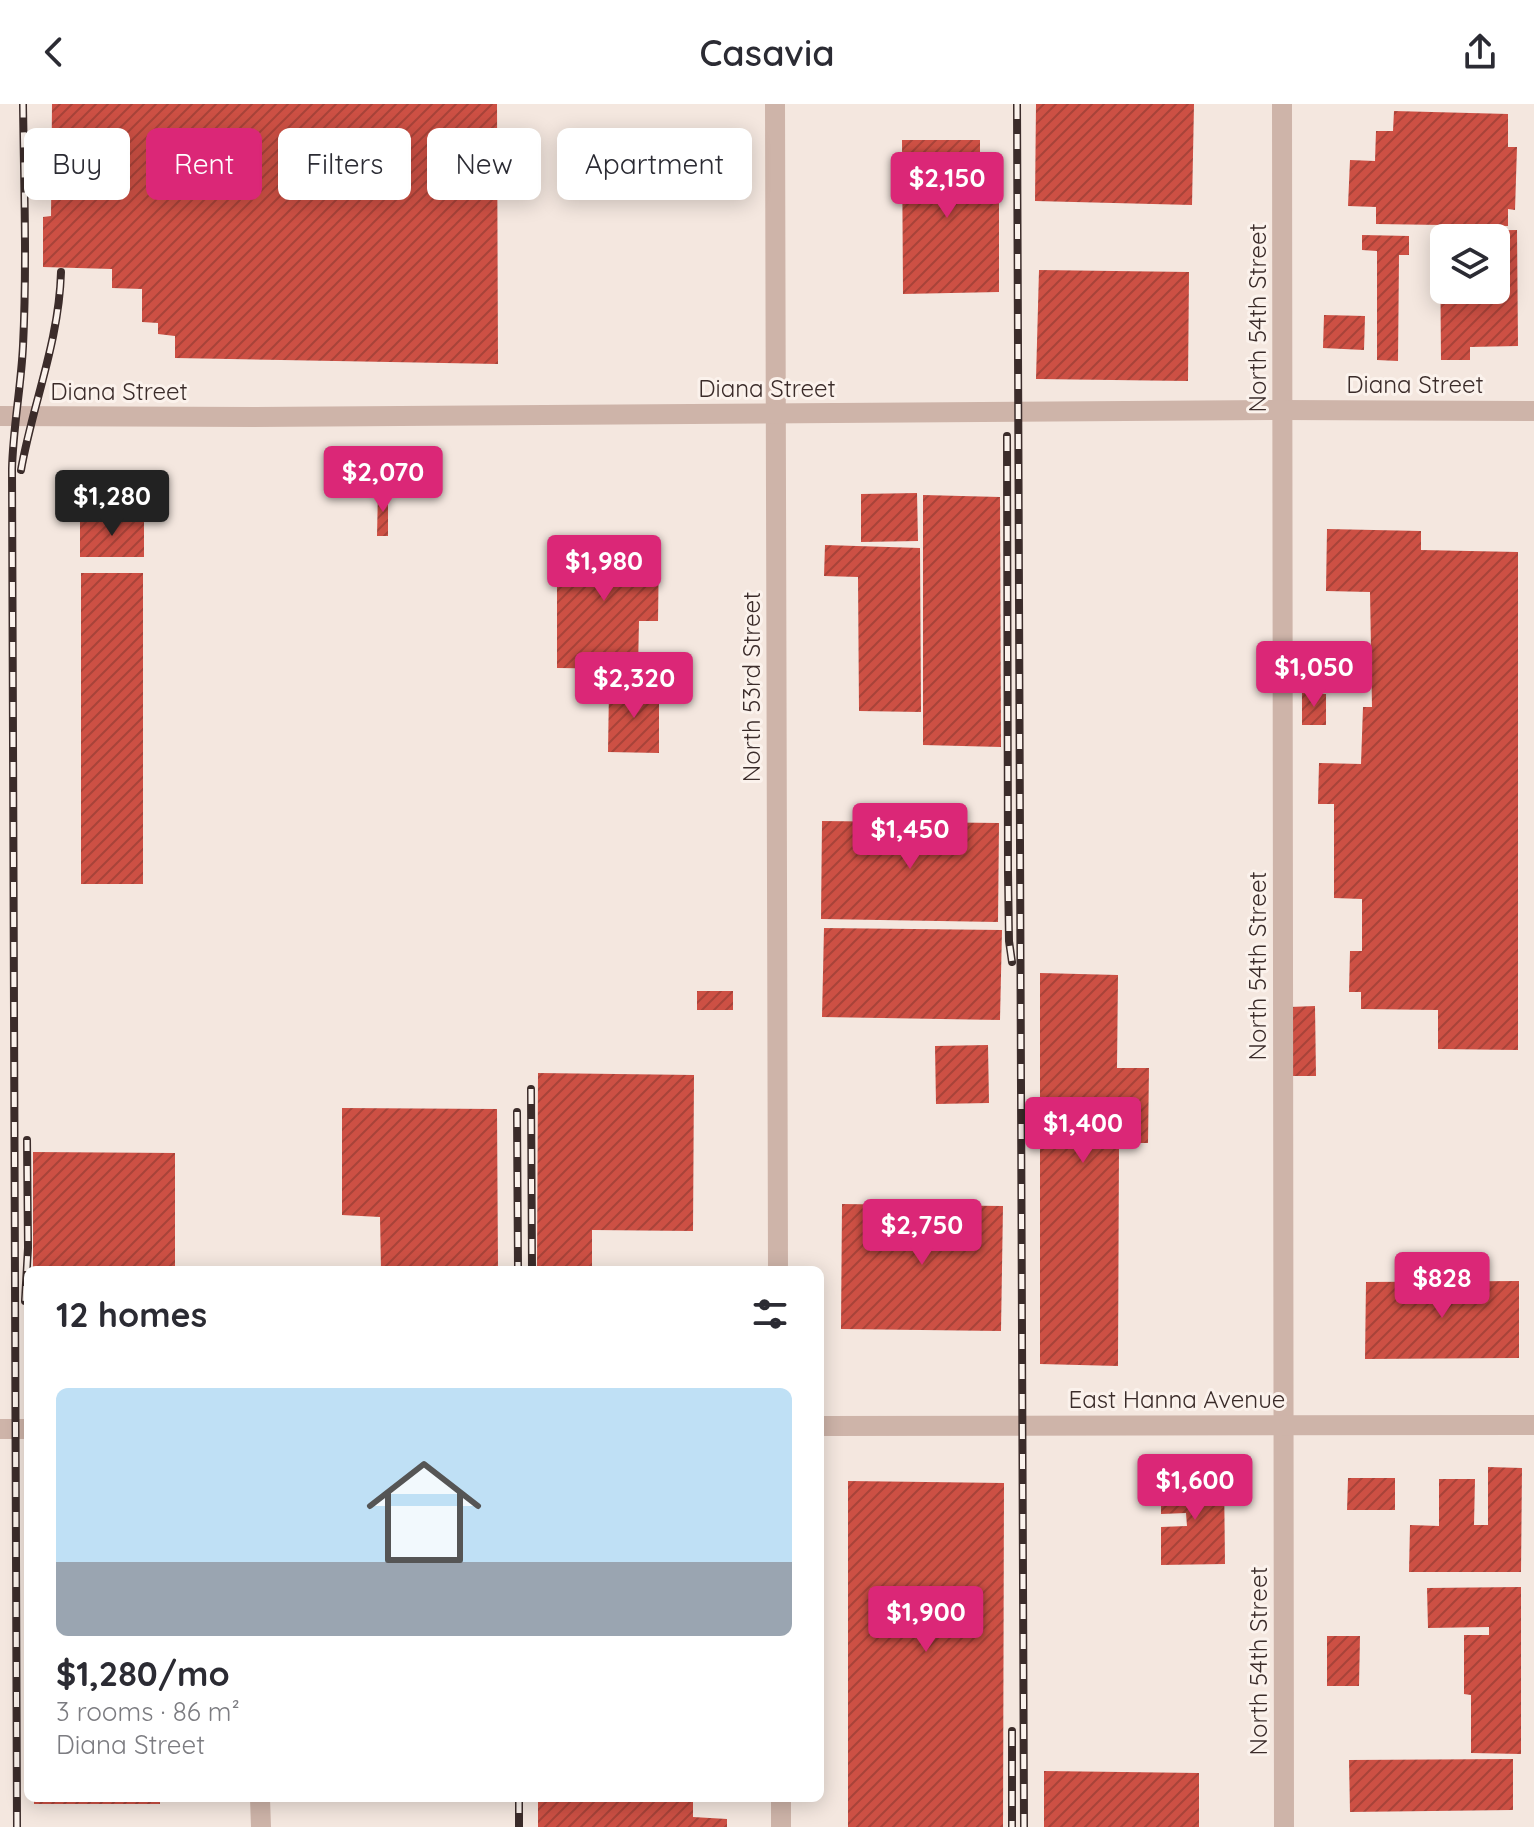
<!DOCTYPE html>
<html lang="en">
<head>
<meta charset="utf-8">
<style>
  :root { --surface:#fff; --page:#f7f7f7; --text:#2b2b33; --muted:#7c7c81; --accent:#db2777 }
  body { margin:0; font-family:Quicksand,sans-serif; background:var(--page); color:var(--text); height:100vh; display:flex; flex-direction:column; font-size:30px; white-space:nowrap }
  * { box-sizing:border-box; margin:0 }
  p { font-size:26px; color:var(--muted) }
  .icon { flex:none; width:44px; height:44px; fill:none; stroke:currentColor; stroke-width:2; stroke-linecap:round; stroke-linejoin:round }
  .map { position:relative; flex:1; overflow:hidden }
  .sheet { position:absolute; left:24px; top:1162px; width:800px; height:536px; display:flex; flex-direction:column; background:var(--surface); border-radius:12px; box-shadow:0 4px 20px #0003 }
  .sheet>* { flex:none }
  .guide { position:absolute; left:24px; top:24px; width:800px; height:72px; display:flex; gap:16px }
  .controls { position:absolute; left:1430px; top:120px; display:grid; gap:16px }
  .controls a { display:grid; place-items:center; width:80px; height:80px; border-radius:12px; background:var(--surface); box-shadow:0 4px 20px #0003; font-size:40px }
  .price { position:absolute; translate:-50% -68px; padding:0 18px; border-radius:8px; background:var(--accent); color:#fff; font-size:26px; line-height:52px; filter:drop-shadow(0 2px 4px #0008) }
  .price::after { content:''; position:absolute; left:50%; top:48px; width:24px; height:18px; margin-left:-12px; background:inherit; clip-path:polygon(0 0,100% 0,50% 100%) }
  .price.selected { background:#222; color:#fff }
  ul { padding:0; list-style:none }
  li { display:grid; align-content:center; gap:16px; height:424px; padding:0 32px }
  li span { display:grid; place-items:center; height:248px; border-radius:12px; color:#555 }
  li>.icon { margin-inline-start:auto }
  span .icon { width:144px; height:144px; fill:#fffc; stroke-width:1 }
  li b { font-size:34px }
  h2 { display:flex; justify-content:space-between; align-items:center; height:96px; padding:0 32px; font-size:34px }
  .chip { padding:0 28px; border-radius:12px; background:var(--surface); box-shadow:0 4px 20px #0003; font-size:28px; line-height:72px }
  .chip.selected { background:var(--accent); color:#fff }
  header { display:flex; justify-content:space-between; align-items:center; height:104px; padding:0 32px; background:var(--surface); font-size:36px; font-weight:600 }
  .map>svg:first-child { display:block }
  .building { fill:url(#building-hatch); fill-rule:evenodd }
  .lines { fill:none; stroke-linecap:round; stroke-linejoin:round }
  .minor { stroke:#ceb4a9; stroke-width:20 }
  .rail-casing { stroke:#3b2c2a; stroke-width:8 }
  .rail { stroke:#fbf2ec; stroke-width:5; stroke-dasharray:15; stroke-linecap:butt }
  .labels { text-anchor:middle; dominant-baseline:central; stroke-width:6; stroke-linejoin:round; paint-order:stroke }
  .street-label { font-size:24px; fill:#3b2c2a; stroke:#fbf2ec }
</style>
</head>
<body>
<header><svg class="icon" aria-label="back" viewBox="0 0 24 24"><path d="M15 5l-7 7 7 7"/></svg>Casavia<svg class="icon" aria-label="share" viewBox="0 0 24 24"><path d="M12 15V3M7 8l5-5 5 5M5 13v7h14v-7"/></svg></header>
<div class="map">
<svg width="1534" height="1723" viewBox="0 0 1534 1723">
  <defs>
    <pattern id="building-hatch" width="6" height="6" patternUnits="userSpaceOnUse" patternTransform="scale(2)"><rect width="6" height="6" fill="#cd5044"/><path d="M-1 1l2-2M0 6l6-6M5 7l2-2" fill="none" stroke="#a84339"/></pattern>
  </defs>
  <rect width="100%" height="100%" fill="#f4e7df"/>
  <g class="building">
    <path d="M52,0H497L498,260L175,254V232L158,230V219L142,218V185L112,184V165L43,163V113L51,112Z"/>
    <path d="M1036,0H1194L1192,101L1035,97Z"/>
    <path d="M1394,7L1508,10V43H1517L1515,106L1508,105V122L1376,120V103L1348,102L1350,56L1375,57L1376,27H1393Z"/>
    <path d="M902,36H980V97L999,98V188L903,190Z"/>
    <path d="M1517,126L1518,242L1470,243V256H1441L1440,127ZM1444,134H1496V186H1444Z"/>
    <path d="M1362,131L1409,132V151H1399L1398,257L1377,256V147L1362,146Z"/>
    <path d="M1039,166L1189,168L1188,277L1036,275Z"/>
    <path d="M1324,211L1365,212L1364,246L1323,244Z"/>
    <path d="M378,387H388V432H377Z"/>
    <path d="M917,389L918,437L861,438V390Z"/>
    <path d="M923,391L1000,393L1001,643L923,641Z"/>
    <path d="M144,414V453H80V415Z"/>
    <path d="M1327,425L1421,427V446L1518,448V946L1438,945V906L1361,905V888H1349L1350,847H1362V795L1334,794V700H1318L1319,659L1361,660L1363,603H1372L1370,488L1326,487Z"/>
    <path d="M557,439L659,440L658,517H639L638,565L557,564Z"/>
    <path d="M825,441L920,444L921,608L859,607L858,473L824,472Z"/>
    <rect x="81" y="469" width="62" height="311"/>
    <path d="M609,584H659V649L608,648Z"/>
    <path d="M1302,589L1326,590V621H1302Z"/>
    <path d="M822,717L999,719L998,818L821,815Z"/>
    <path d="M824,824L1002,826L1000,916L822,913Z"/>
    <path d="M1040,869L1118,871L1117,964H1149L1148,1039H1119L1118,1262L1040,1260Z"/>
    <rect x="697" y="887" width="36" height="19"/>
    <path d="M1315,902L1316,972H1291L1290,903Z"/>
    <path d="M988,941L989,999L936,1000L935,942Z"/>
    <path d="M538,969L694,971L693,1127L592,1126V1166H537Z"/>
    <path d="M342,1004L497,1005L498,1166H381L380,1113L342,1111Z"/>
    <path d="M33,1048L175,1049V1166H33Z"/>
    <path d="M842,1100L1003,1102L1001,1227L841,1225Z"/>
    <path d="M1519,1177V1254L1365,1255L1366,1178Z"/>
    <path d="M1488,1363L1522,1364L1521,1468H1409L1410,1421L1439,1422V1375H1475L1474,1421H1488Z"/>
    <path d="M1224,1370L1225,1460L1161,1461V1423L1187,1422L1186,1409L1161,1410V1384H1186V1371Z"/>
    <path d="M1348,1374H1395V1406H1347Z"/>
    <path d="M848,1377L1004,1379L1003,1723H848Z"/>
    <path d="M1521,1483V1650L1471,1649V1591L1464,1590V1531H1489V1523L1428,1524L1427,1484Z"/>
    <path d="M1327,1532H1360L1359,1582H1327Z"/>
    <path d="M1513,1655V1706L1350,1708L1349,1656Z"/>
    <path d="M1044,1667L1199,1669V1723H1044Z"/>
    <rect x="34" y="1694" width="126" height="6"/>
    <path d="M538,1694H693V1713L727,1715V1723H538Z"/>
  </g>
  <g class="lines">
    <g class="minor">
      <path d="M775,0L778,1166"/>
      <path d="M1282,0L1284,1723"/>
      <path d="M0,312L254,313L1283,306L1534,307"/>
      <path d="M820,1322L1534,1321"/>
      <path d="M0,1325H28"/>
      <path d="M260,1694L261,1723"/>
      <path d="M781,1694V1723"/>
    </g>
    <defs>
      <g id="rail">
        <path d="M1017,0L1024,1723"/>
        <path d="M1007,332L1008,768L1009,837L1012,858"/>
        <path d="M21,366C33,299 59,238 61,168"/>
        <path d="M531,985L532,1166"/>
        <path d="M517,1008L518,1166"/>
        <path d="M25,1197L28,1144L27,1036"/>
        <path d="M1012,1627V1723"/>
        <path d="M519,1694V1723"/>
        <path d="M17,1723L12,365C13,324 21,283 23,242C27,162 24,80 23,0"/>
      </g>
    </defs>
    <use href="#rail" class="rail-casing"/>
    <use href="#rail" class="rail"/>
  </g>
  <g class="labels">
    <g class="street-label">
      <text transform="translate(1257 214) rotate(-90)">North 54th Street</text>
      <text x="1415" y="280">Diana Street</text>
      <text x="767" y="284">Diana Street</text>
      <text x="119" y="287">Diana Street</text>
      <text transform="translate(751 583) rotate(-90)">North 53rd Street</text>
      <text transform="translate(1257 862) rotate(-90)">North 54th Street</text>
      <text x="1177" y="1295">East Hanna Avenue</text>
      <text transform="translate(1258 1557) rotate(-90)">North 54th Street</text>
    </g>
  </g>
</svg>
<div class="controls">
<a><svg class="icon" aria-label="layers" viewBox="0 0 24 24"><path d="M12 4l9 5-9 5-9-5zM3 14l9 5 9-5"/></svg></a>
</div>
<b class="price" style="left:947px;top:116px">$2,150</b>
<b class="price" style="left:383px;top:410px">$2,070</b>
<b class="price selected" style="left:112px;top:434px">$1,280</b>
<b class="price" style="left:604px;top:499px">$1,980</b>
<b class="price" style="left:1314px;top:605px">$1,050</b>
<b class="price" style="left:634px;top:616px">$2,320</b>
<b class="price" style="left:910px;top:767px">$1,450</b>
<b class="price" style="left:1083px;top:1061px">$1,400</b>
<b class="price" style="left:922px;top:1163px">$2,750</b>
<b class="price" style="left:1442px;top:1216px">$828</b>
<b class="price" style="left:1195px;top:1418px">$1,600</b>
<b class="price" style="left:926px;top:1550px">$1,900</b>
<div class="guide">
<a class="chip">Buy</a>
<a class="chip selected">Rent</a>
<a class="chip">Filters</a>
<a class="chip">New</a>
<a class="chip">Apartment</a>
</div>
<section class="sheet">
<h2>12 homes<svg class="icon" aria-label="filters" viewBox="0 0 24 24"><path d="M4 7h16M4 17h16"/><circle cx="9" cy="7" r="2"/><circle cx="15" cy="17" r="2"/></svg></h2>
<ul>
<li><span style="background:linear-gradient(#bfe0f5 70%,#9aa5b1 0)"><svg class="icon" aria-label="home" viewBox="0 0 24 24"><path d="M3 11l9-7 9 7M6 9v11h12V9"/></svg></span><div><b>$1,280/mo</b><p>3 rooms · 86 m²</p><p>Diana Street</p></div></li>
</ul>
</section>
</div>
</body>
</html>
